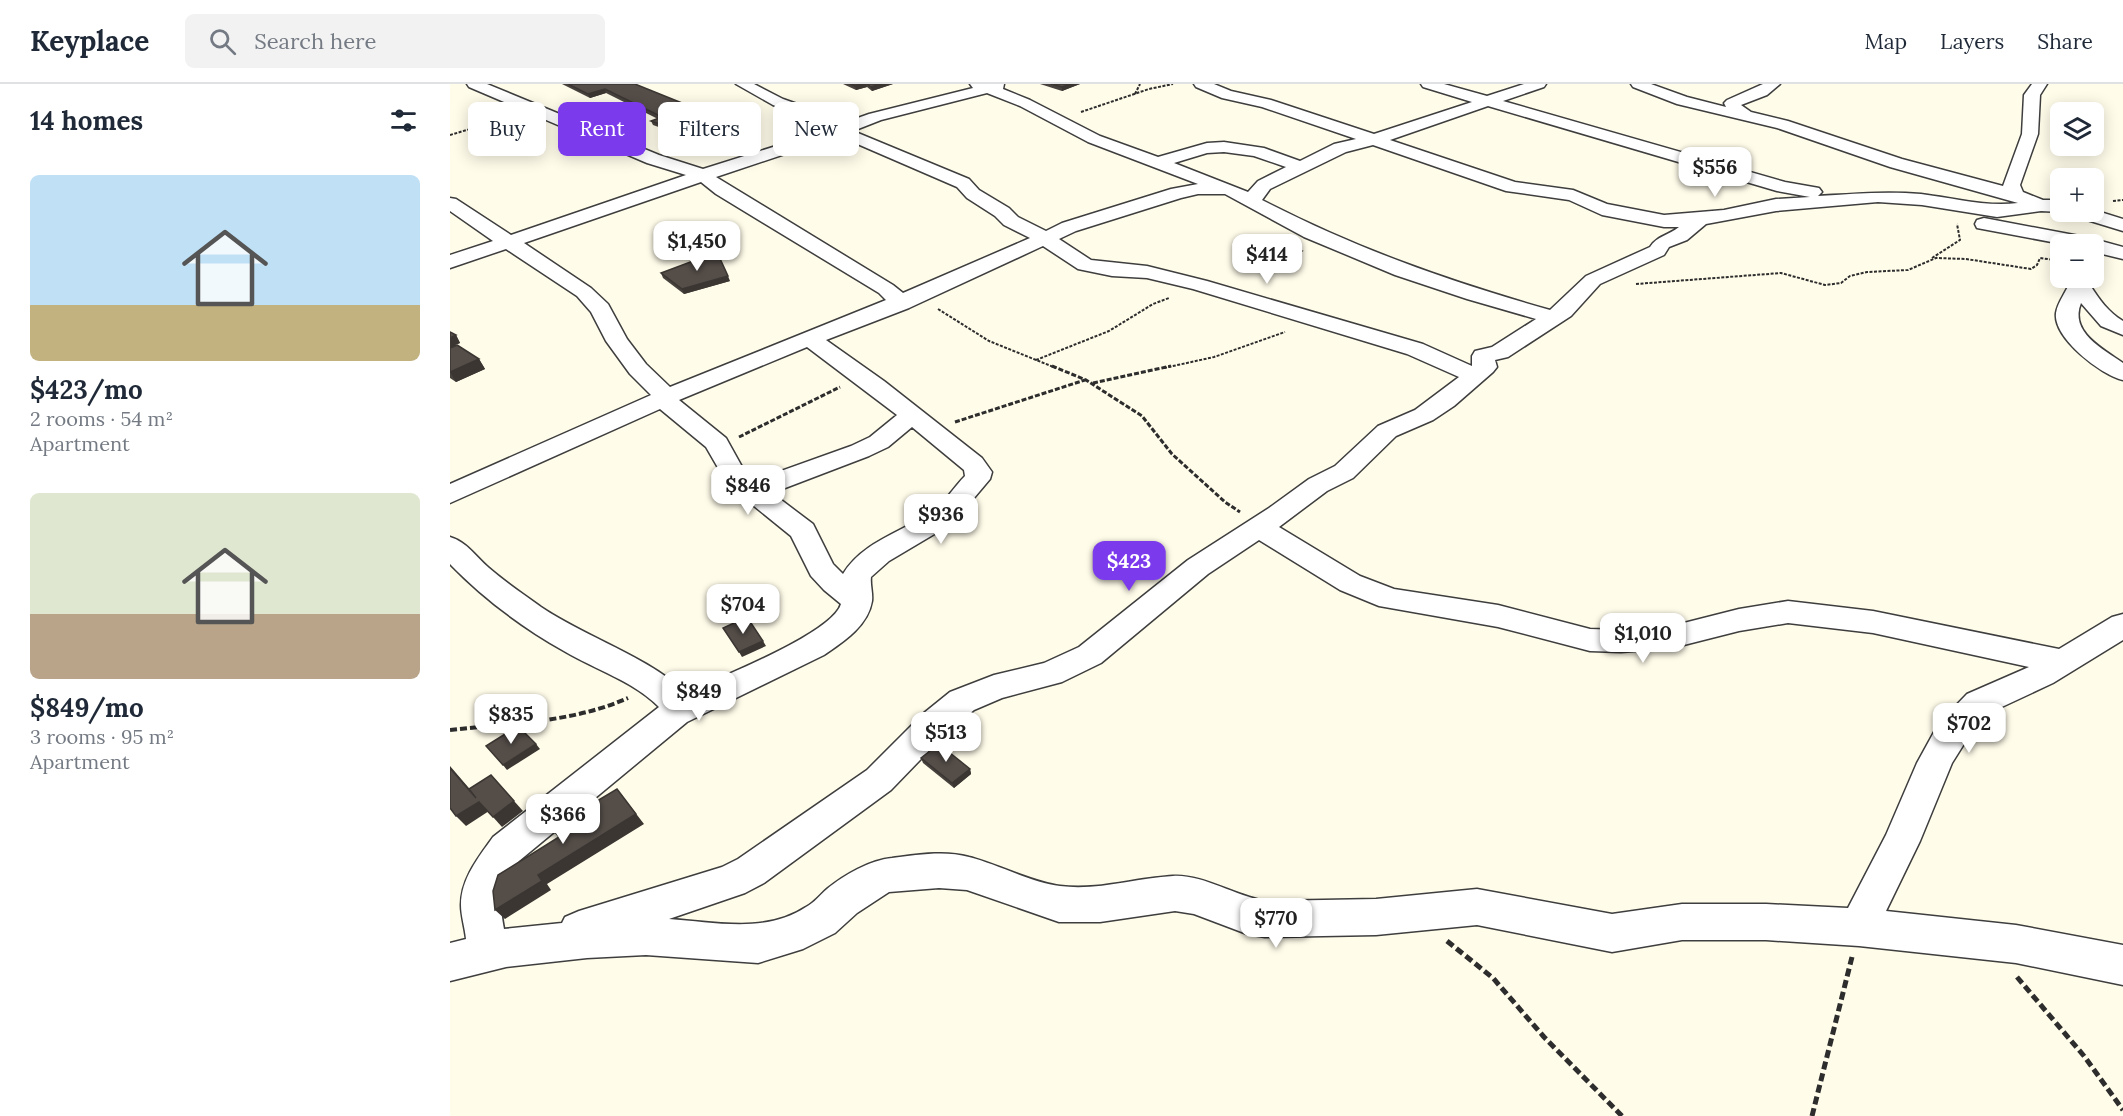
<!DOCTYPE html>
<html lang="en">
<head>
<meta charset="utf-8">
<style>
  :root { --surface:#fff; --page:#f2f2f3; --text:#1f2937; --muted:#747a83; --line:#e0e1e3; --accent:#7c3aed }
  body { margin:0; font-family:Lora,serif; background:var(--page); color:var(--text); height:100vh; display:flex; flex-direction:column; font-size:22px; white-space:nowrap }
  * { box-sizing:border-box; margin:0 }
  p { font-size:20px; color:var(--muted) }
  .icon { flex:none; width:33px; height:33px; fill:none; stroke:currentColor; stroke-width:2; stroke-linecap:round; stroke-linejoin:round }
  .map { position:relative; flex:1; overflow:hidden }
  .panel { display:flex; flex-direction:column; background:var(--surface); width:450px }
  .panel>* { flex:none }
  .guide { position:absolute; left:18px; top:18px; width:570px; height:54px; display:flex; gap:12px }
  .fabs { position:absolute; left:1600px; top:18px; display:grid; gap:12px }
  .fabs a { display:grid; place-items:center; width:54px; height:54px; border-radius:9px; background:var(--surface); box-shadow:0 3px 15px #0003; font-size:30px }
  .price { position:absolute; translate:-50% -51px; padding:0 14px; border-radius:12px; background:#fff; color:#222; font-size:20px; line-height:39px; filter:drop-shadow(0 2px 3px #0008) }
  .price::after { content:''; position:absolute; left:50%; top:36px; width:18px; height:14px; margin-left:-9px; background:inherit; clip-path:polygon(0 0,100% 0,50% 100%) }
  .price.current { background:var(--accent); color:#fff }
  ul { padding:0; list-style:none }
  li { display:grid; align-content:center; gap:12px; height:318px; padding:0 30px }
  li span { display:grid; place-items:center; height:186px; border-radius:9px; color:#555 }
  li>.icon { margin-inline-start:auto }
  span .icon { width:108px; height:108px; fill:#fffc; stroke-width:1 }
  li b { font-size:26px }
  h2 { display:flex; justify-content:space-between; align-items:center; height:72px; padding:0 30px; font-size:26px }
  .tag { padding:0 21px; border-radius:9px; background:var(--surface); box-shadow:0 3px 15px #0003; font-size:21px; line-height:54px }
  .tag.current { background:var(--accent); color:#fff }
  header { display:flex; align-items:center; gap:36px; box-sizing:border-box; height:84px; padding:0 30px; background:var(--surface); border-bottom:2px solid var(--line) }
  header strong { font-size:28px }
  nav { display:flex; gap:33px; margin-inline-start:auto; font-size:21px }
  .search { width:420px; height:54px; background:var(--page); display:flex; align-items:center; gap:15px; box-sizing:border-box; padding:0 21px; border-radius:9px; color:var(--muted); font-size:22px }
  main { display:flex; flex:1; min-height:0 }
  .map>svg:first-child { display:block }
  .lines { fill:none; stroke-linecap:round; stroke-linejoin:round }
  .minor-casing { stroke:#3e3e3e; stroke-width:3 }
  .path-far3 { stroke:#2d2d2d; stroke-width:2; stroke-dasharray:3 1.5; stroke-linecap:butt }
  .path-far2 { stroke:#2d2d2d; stroke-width:3; stroke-dasharray:5 2; stroke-linecap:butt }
  .path-far1 { stroke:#2d2d2d; stroke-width:4; stroke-dasharray:7 3; stroke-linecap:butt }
  .path { stroke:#2d2d2d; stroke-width:5; stroke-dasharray:8 4; stroke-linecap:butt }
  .minor { fill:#fff; fill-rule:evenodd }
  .wall { fill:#48423e }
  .shaded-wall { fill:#3b3632 }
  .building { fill:#544d48; stroke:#3b3632; stroke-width:1.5 }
</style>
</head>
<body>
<header>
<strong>Keyplace</strong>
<div class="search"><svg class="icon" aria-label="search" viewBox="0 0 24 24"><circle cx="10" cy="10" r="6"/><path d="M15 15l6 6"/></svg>Search here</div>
<nav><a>Map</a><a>Layers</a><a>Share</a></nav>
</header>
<main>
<section class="panel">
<h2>14 homes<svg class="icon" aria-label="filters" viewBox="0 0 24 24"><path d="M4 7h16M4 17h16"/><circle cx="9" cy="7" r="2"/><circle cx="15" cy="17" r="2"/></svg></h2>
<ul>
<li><span style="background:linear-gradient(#bfe0f5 70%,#c2b280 0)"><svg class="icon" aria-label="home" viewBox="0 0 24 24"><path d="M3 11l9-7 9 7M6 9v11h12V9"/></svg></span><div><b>$423/mo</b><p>2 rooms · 54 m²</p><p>Apartment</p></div></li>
<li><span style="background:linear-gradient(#dfe7d0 65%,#b9a48a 0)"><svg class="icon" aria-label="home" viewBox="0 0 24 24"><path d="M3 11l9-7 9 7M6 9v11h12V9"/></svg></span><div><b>$849/mo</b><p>3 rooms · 95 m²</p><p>Apartment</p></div></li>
</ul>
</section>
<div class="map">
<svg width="1673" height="1032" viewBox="0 0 1673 1032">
  <rect width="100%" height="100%" fill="#fffcea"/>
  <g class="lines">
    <defs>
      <g id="minor">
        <path d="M17,0H37L209,71L253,85L377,46L355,33L323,21L286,0H304L333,15L367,27L391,40L419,30L523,4L520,0H554L553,5L580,16L650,52L708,73L757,59L774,58L814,64L850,77L884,60L906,55L812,23L772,14L746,3L744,0H764L781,7L821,16L924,50L1022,18L973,3L971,0H994L1037,12L1074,0H1096L1094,3L1053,17L1335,98L1369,104L1372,108L1368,112C1402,110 1436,107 1471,110C1504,114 1535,123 1568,119L1440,83L1327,44L1227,20L1183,3L1181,0H1201L1237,13L1276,23L1274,19L1277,16L1313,0H1330L1317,11L1291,21L1301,28L1338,37L1452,75L1553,102L1572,50L1574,11L1582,0H1597L1590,11L1588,50L1570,101L1573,108L1593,116H1611V128L1591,127L1547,133L1472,121L1428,118L1326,127L1256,140L1237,156L1219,163L1214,171L1150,200L1121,232L1058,273L1045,276L1047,283L1043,288L1004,322L983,336L946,352L903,394L877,407L829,443L910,492L944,505L1048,521L1140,545L1171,546L1222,542L1289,525L1338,517L1423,527L1609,565L1662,533L1673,530V556L1603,599L1541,628L1524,644L1502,679L1470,757L1436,827L1566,841L1673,861V901L1566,879L1409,862L1316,856H1232L1162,868L1027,841L926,851L815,853L797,850L744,830L725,827L650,838H609L517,806L489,804L439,808L407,829L385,849L353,865L308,879L196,871L137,874L56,883L0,897V859L16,855C15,844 11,832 11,821C11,795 28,774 43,753L209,623C183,597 146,586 114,567C73,544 33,514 0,480V453C17,458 26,473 39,484C55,498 73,510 91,523C137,554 197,572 236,609C268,594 382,550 391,520L374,506L361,492L341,452L278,401L256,363L210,325L0,419V400L201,311L180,290L156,257L141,228L127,212L56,165L0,184V171L43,157L0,127V114L6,115L61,151L236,91L197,79L19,3ZM537,9L570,22L638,58L748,100L721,105L612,139L596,147L568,133L559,124L529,106L519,95L403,47L431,36ZM1038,22L1327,107L1360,113L1326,115L1274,126L1214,131L1157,120L1123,106L1065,98L940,56ZM389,52L507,103L517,114L545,132L554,141L580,154L453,209L443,201L266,93ZM923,61L1056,107L1119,116L1152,131L1214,143H1229C1219,151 1207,152 1200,163L1136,192L1100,226C998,197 907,165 812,116L820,105L896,68ZM774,68L804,72L836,83L808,97L798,108L724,79L757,69ZM251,98L266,110L429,209L436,216L220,303L196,280L177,255L158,220L141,204L74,159ZM748,110H775L854,153L945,191L1017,215L1086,235L1042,263L1025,267L1022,272V282L973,260L757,197L697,182L641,176L609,155L626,147L731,114ZM593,162L628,185L662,192L697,194L743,205L957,270L1009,293L965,326L928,342L885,382L859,395L819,424L738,476L629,563L594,579L544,591L500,608L474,629L417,686L288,775L272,783L129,827L115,833L112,839L54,845C48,812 50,805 69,777L237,638L374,571C393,558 418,542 422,517C423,509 420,501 421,493L439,477L503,439L540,395L542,388L532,374L434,297L376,256L459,224ZM357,263L447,331L420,353L401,362L306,396L291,381L276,354L229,316ZM462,343L514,386L515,392C504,403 496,417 483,427C453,448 413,457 393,490L383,480L363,440L322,409L419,372L438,363ZM809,456L890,506L929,522L1048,543L1140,567L1171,568L1222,564L1289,547L1338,539L1423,549L1579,583L1517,610L1489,639L1467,679L1436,751L1398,824L1316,820H1232L1162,830L1027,805L926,815L815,817C785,812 752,790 723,792C685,794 648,807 610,802C583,799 547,780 519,773C495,766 466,771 442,774C420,776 394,791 377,805C370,811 364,819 356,823C315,850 265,838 219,835L295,809L314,799L441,706L498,647L524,626L552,614L612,598L651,579L758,490Z"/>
        <path d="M1644,126L1673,135V147L1624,132L1622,128Z"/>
        <path d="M1534,134L1640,154L1673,163V175L1644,168V160H1612L1527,144L1525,140L1527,136Z"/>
        <path d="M1621,194H1641L1640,201C1649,215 1658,228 1673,237V251L1651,242L1631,219C1619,248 1653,265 1673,279V296C1651,291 1603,254 1606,229C1608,216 1618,207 1621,194Z"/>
      </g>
    </defs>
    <use href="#minor" class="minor-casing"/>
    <g class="path-far3">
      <path d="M685,10L690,0"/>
      <path d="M631,28L699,5L723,0"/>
      <path d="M0,51L57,34"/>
      <path d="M1663,117L1673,116"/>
      <path d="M1482,174L1510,156L1507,140"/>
      <path d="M1186,200L1331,189L1375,201L1391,199L1400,192L1417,188L1458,186L1486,174L1516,175L1581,185L1587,181L1590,174L1611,177"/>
      <path d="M488,225L539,257L606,284"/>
      <path d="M586,276L659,247L703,220L719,214"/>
      <path d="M714,284L764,273L835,248"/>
    </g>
    <g class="path-far2">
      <path d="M602,282L636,296L692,332L722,370L775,418L790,428"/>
      <path d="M643,299L721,282"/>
      <path d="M505,338L635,296"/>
      <path d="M289,353L390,303"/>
    </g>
    <path class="path-far1" d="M0,646C61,639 121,639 178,614"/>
    <g class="path">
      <path d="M997,857L1043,894L1094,953L1172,1032"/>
      <path d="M1567,893L1634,972L1673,1026"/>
      <path d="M1362,1032L1402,873"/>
    </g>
    <use href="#minor" class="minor"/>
  </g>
  <g class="wall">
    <path d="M112,0H185L281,42L239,54L203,41L201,37L208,35L156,9L140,14Z"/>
    <path d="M393,0H443L422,7L417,3L406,6Z"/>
    <path d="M590,0H630L612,7Z"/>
    <path d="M852,171L830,187L805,180V175Z"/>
    <path d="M211,189L280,197L234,210L213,194Z"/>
    <path d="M0,248L6,251L10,259L5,261L6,262L29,275L35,285L6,298L0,294Z"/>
    <path d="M471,674L520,685L521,690L504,704L473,679Z"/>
  </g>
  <g class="shaded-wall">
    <path d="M414,0H416L417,3L406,6L405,2Z"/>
    <path d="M430,0H443L422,7L421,3Z"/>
    <path d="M620,0H630L612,7V3Z"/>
    <path d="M155,5L156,9L140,14L138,10Z"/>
    <path d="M279,38L281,42L239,54L237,50Z"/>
    <path d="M852,167V171L830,187V183Z"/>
    <path d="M278,192L280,197L234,210L232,205Z"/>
    <path d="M6,251L10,259L5,261L7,263L0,272V254Z"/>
    <path d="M29,275L35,285L6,298L0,288Z"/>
    <path d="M313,557L316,562L292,573L289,568Z"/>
    <path d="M86,660L90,665L57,686L53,681Z"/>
    <path d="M0,682L36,724L26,714L0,684Z"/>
    <path d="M520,685L521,690L504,704L502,699Z"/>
    <path d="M41,691L73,727L52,743L43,733Z"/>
    <path d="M167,705L194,740L97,800L101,806L55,835L45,826L88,791Z"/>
    <path d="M29,718L39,727L16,742L6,732Z"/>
  </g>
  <g class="building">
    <path d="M118,0H185L279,38L237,50L201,37L212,33L155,5L138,10Z"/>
    <path d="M400,0H414L405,2Z"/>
    <path d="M417,0H430L421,3Z"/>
    <path d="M601,0H620L612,3Z"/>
    <path d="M826,160L852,167L830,183L805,175Z"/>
    <path d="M267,168L278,192L232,205L211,189Z"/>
    <path d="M0,248L6,251L0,254Z"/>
    <path d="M7,261L29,275L0,288V264Z"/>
    <path d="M297,533L313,557L289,568L273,544Z"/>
    <path d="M68,642L86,660L53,681L36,662Z"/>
    <path d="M489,660L520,685L502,699L471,674Z"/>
    <path d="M0,684L26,714L19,705L41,691L64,717L43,733L29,718L6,732L0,724Z"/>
    <path d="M167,705L186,730L88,791L92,797L45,826L43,807L48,791L109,753L102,744Z"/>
  </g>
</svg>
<div class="fabs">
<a><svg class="icon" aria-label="layers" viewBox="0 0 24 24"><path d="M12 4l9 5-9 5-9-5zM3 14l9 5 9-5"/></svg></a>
<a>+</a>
<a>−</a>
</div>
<b class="price" style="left:1265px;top:114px">$556</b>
<b class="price" style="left:247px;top:188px">$1,450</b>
<b class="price" style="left:817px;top:201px">$414</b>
<b class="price" style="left:298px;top:432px">$846</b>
<b class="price" style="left:491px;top:461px">$936</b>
<b class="price current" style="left:679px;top:508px">$423</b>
<b class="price" style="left:293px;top:551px">$704</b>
<b class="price" style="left:1193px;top:580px">$1,010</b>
<b class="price" style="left:249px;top:638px">$849</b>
<b class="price" style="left:61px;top:661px">$835</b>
<b class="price" style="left:1519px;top:670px">$702</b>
<b class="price" style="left:496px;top:679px">$513</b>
<b class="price" style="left:113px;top:761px">$366</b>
<b class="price" style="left:826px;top:865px">$770</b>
<div class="guide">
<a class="tag">Buy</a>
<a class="tag current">Rent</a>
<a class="tag">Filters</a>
<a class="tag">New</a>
</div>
</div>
</main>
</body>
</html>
